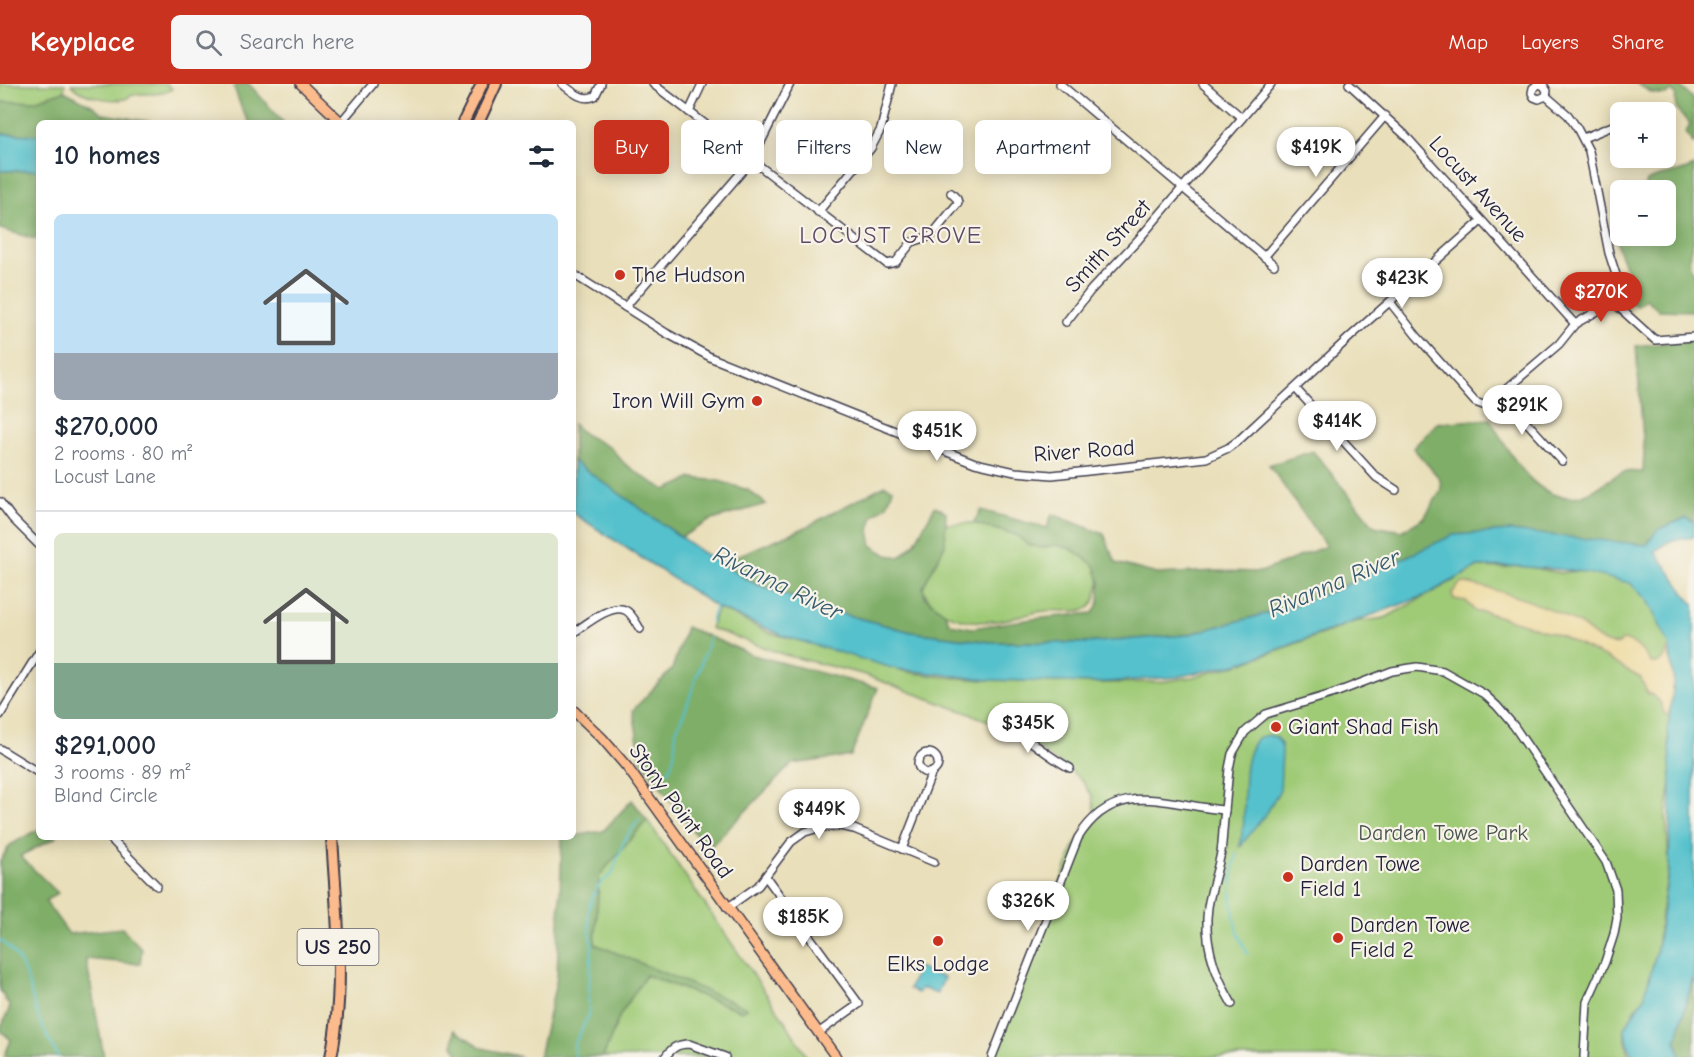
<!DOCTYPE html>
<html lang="en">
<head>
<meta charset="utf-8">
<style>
  :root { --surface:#fff; --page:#f6f6f7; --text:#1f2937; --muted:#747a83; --line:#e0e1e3; --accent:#c8321e }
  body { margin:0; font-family:"Comic Neue",sans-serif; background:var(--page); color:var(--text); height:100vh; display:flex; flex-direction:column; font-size:22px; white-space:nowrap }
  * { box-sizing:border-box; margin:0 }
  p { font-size:20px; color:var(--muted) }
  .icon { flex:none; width:33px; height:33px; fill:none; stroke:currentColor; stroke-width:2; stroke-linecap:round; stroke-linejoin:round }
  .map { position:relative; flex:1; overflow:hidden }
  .side { position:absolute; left:36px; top:36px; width:540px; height:720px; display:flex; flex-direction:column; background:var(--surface); border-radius:9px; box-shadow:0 3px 15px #0003 }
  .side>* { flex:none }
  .banner { position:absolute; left:594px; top:36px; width:570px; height:54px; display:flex; gap:12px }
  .buttons { position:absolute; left:1610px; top:18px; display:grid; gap:12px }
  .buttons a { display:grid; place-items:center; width:66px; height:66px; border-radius:9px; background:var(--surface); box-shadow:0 3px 15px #0003; font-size:30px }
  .price { position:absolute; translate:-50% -51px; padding:0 14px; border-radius:21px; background:#fff; color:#222; font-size:20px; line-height:39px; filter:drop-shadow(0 2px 3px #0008) }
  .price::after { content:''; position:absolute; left:50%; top:36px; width:18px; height:14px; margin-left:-9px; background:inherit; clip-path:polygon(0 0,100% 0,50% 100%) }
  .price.active { background:var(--accent); color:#fff }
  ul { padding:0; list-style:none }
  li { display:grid; align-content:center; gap:12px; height:318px; padding:0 18px }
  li+li { border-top:2px solid var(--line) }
  li span { display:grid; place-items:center; height:186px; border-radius:9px; color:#555 }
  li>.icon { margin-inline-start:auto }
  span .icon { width:108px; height:108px; fill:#fffc; stroke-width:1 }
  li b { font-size:26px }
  h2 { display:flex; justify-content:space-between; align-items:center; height:72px; padding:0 18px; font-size:26px }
  .pill { padding:0 21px; border-radius:9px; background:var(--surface); box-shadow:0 3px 15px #0003; font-size:21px; line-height:54px }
  .pill.active { background:var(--accent); color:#fff }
  header { display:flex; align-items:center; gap:36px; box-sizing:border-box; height:84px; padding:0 30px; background:var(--accent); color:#fff }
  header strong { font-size:28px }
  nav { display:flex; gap:33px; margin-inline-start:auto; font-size:21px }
  .search { width:420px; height:54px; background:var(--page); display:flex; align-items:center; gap:15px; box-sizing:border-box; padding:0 21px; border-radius:9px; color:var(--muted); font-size:22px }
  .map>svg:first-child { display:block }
  .green { fill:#9fca76; stroke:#607658; stroke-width:1.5 }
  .forest { fill:#7fae67; stroke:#506851; stroke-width:1.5 }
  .sand { fill:#eeda9e; stroke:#887e6c; stroke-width:1.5 }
  .water { fill:#54c1cc; stroke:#3b7284; stroke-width:1.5 }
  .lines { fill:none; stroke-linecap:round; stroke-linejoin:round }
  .stream { stroke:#54c1cc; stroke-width:2 }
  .minor-casing { stroke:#403e4e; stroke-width:10 }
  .major-casing { stroke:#403e4e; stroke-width:12 }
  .highway-casing { stroke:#403e4e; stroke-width:14 }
  .minor { stroke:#fff; stroke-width:7 }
  .major { stroke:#fbbb8c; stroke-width:9 }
  .highway { stroke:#fbbb8c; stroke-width:10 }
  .poi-dot { fill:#c8321e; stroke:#f7f3e8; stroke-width:2 }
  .labels { text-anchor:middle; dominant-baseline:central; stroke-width:4.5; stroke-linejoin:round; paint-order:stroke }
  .shield { fill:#f7f3e8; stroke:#62616f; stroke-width:1.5 }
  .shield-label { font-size:21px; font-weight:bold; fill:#22223b }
  .street-label { font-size:22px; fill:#22223b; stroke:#f7f3e8 }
  .poi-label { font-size:22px; fill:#22223b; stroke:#f7f3e8; text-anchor:start }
  .park-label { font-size:22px; fill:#48544d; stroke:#f7f3e8 }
  .neighbourhood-label { font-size:24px; letter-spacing:1.5px; fill:#5d4b65; stroke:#f7f3e8 }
  .water-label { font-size:24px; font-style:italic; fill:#345a6e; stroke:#f7f3e8 }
</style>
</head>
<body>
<header>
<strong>Keyplace</strong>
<div class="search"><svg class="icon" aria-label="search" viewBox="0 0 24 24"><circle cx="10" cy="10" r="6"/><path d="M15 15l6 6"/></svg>Search here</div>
<nav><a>Map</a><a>Layers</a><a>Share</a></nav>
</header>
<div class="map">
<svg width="1694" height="973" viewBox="0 0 1694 973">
  <rect width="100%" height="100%" fill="#f7f3e8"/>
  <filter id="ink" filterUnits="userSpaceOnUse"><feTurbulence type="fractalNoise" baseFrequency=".0167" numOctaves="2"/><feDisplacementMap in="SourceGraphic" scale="12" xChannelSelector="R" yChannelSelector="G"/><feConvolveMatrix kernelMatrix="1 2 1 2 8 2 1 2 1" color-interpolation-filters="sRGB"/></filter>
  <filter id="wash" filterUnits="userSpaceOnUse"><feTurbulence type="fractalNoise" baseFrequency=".008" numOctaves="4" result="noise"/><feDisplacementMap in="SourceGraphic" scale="24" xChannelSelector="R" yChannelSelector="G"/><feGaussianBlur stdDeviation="1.35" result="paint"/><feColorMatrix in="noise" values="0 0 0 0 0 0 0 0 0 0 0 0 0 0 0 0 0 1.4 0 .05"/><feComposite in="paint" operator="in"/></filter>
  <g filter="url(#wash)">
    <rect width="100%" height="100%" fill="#e9dfba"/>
    <g class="green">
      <path d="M0,0H65L64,7L34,17L0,18Z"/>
      <path d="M71,0H167L172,5C160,13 147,8 134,11C131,11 128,14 125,15C111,18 78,12 71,0Z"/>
      <path d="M973,439L1016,451L1027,460L1041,464L1056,460L1071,465L1096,482L1100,498C1095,505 1098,517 1090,523C1078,530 1057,525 1044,527C1032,528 1021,533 1009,535C985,540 957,539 938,524C930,517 925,513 923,503L945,461V440Z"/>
      <path d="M1518,481L1560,489L1578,487L1628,496L1647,516L1675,558L1672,692L1666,730L1669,781L1661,830L1657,865L1644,914L1634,926L1632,934L1624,944L1629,973H992L1076,758L1096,733L1092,712L1083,698L1070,686L1005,643L862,590L785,571L710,544L718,524L770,549L843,568L887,582L907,588L944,593L984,596L1101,599L1161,598L1193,593L1237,581L1339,544C1359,533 1368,539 1387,533L1478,483L1504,484Z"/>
      <path d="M647,736L787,940L807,973H603L620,931L646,891L742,927L595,860L599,792Z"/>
    </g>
    <g class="forest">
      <path d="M238,0H249L284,39H250L242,26L234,3Z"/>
      <path d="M1637,0H1672L1675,2L1678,0L1694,16V60L1686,49L1690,39C1679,30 1673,25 1676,11L1671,7L1666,11L1652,9Z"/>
      <path d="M64,7L93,22L103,30L159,39H39V51L0,50V18L34,17Z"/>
      <path d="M1694,82V156C1689,166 1687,180 1694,191V227L1658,226L1646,215L1637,222L1629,217L1631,197L1619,167L1612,137L1620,135V152H1665V106H1644L1647,97C1663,89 1677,91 1694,82Z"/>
      <path d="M39,86V156L0,145V87Z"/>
      <path d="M1694,256V438L1686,434C1669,440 1655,445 1647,461L1608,458L1337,505L1284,525L1186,551L1086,559L990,558L911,548L824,525L753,499L720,479L804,444L885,401L893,405L887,421L873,432L869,446L872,462L887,471L900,473L914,460L935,422L946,428L945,461L923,503L925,513L945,529L950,540L972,544L1033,535L1093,529L1099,518L1100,498L1095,482L1071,465L1056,461L1041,464L1027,460L1016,451L973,439L981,426L1047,444L1052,430L1104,450L1116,479L1157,490L1216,487L1261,488L1326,462L1269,381L1313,367L1374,442L1402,447L1424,434L1441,406L1440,395L1413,364L1437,339L1490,335C1511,371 1541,433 1592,407C1602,402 1613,391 1624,388C1629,387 1637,388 1643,388L1644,368L1636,262Z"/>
      <path d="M573,340L584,350L611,364L624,379L645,394L666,406L692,394L719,397L748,406L766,420L709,437L681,453L573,377Z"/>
      <path d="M686,543L753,571L878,604L851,672L792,680L707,766L641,676L633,626L672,585Z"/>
      <path d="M632,716L647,736L599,792L595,860L747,924L742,927L646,891L620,931L603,973H539L557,894L562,754L603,747Z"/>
      <path d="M39,745V753H57L20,772L58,809L45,817L69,850L122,844L142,865L140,880L86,875L104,973H4L11,956L0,946L10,923L0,906V777L10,761Z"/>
      <path d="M1694,890V973H1681L1676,957Z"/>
      <path d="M454,946L482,964L521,973H460L453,961Z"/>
    </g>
    <path class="sand" d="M1466,499C1504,507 1545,521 1579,540C1592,547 1603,564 1619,560L1622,556C1637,558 1642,567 1651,579H1658L1664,575L1667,566H1669L1674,599L1670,629L1668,631L1664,629C1661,618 1659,614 1647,609L1641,594L1606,574L1559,551L1485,528H1476L1466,517L1454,515L1452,509L1460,500Z"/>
    <g class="water">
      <path d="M0,50L39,51V86L0,87Z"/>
      <path d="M573,377L702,468L753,499L824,525L911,548L990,558L1086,559L1186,551L1284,525L1337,505L1453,451L1510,447L1647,461L1657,446L1686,434L1694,438V453L1672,456L1655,467L1694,522V890L1676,957L1681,973H1632L1624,944L1644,914L1657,865L1669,784L1671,699L1668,642L1674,599L1669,560L1647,516L1630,499L1578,487L1514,482L1478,483L1424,512L1237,580L1177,593L1095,599L989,596L896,585L787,553L718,524L573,429Z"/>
      <path d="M1268,651L1276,653L1281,660L1282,667L1280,706L1265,731L1239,764C1251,729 1235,683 1257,654Z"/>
      <path d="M918,883L944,894L937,910L922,904L918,909L909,905Z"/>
    </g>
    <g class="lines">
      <g class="stream">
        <path d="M711,538L716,521"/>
        <path d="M668,688L674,673L676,647L686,624L710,553"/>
        <path d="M1237,769C1227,805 1230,838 1248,870"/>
        <path d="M0,856C29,878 28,905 39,935C44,948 52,960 58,973"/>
        <path d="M575,973L574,961L589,931L588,917L592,862L588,830L592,813L600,800L612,790L625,755L639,735"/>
      </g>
    </g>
  </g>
  <g filter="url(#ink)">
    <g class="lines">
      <defs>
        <g id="minor">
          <path d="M562,0C572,7 582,18 595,12L601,0"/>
          <path d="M653,0L887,180L896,178L912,158L931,152L958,119L957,115L951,109"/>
          <path d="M1060,0L1274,181"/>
          <path d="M1203,0L1242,34"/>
          <path d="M1349,0L1405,51L1575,240"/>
          <path d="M1539,0L1533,4L1532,9L1534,13L1539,15L1546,12L1547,7L1544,2L1540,0"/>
          <path d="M689,28L702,0"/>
          <path d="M341,38L373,0"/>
          <path d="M1583,54L1620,39"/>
          <path d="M818,128L871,64L881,45L892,0"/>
          <path d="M1264,173L1385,32"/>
          <path d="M573,190L666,249L712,274L975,379L1015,388L1052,391L1206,374L1228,364L1239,356L1351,252L1481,137"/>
          <path d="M1390,218L1416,251L1475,318L1483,321L1490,319L1559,260L1575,240L1613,218L1619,210V200L1609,169L1589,67L1577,44L1568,31L1546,12"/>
          <path d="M1613,218L1655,256L1694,253"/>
          <path d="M625,223L752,76L790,0"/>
          <path d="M1066,238L1091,206L1138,156L1271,0"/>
          <path d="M1296,305L1376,393L1396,406"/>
          <path d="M1501,310L1562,377"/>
          <path d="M0,418L12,434L39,461"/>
          <path d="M573,549C584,542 611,519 625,526C632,529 636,539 640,545"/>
          <path d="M0,631L39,568"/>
          <path d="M995,637C1024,648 1043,670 1070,684"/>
          <path d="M0,665L39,689"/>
          <circle cx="928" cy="679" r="10"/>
          <path d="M1225,726C1223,740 1223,754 1221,768C1218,786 1211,804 1208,823C1203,858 1215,891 1232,920"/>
          <path d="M109,753L157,802"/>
          <path d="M902,765L932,688"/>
          <path d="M766,793L859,920L818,949"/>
          <path d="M727,824L758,802L791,758L805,748L822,743L840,742L854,745L934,778"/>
          <path d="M665,973C672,964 677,960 689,960L725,973"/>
          <path d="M992,973L1078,754C1116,692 1169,722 1225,726L1229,685L1232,670L1245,648L1266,630L1335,609L1392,587L1417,583L1443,587L1484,610L1497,622L1514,642L1596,763L1606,778L1616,806L1617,834L1614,850L1605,878L1587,918L1584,973"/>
        </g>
        <g id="major">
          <path d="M301,0L342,39"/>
          <path d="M573,626L602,654L627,683L836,973"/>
        </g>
        <g id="highway">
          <path d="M463,39L482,0"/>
          <path d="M478,39L496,0"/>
          <path d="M331,973C346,901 336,825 332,753"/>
        </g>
      </defs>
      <use href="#minor" class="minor-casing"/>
      <use href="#major" class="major-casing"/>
      <use href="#highway" class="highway-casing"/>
      <use href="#minor" class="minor"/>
      <use href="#major" class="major"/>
      <use href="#highway" class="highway"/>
    </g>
  </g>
  <g class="poi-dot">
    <circle cx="620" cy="191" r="6"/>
    <circle cx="757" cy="317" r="6"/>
    <circle cx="1276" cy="643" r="6"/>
    <circle cx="1288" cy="793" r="6"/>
    <circle cx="1338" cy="854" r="6"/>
    <circle cx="938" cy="857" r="6"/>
  </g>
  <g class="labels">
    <rect class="shield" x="297.5" y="845" width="81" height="36" rx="4.5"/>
    <g class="shield-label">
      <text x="338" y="863">US 250</text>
    </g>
    <g class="street-label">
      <text transform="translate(1478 105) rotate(48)">Locust Avenue</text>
      <text transform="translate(1108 162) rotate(-48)">Smith Street</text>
      <text transform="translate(1084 367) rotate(-4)">River Road</text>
      <text transform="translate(681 727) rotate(54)">Stony Point Road</text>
    </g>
    <g class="poi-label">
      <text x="632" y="191">The Hudson</text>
      <text x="745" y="317" text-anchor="end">Iron Will Gym</text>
      <text x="1288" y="643">Giant Shad Fish</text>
      <text x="1300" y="780">Darden Towe<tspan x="1300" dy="25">Field 1</tspan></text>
      <text x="1350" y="841">Darden Towe<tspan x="1350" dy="25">Field 2</tspan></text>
      <text x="938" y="880" text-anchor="middle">Elks Lodge</text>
    </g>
    <g class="park-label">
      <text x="1443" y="749">Darden Towe Park</text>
    </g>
    <g class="neighbourhood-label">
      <text x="891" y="151">LOCUST GROVE</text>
    </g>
    <g class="water-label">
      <text transform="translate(778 499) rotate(26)">Rivanna River</text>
      <text transform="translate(1334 499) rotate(-23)">Rivanna River</text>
    </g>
  </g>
</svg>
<div class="buttons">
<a>+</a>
<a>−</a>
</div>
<b class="price" style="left:1316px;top:94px">$419K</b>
<b class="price" style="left:1402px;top:225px">$423K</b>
<b class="price active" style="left:1601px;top:239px">$270K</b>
<b class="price" style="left:1522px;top:352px">$291K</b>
<b class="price" style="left:1337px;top:368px">$414K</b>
<b class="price" style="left:937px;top:378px">$451K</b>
<b class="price" style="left:1028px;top:670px">$345K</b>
<b class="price" style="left:819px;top:756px">$449K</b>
<b class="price" style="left:1028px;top:848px">$326K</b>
<b class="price" style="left:803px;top:864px">$185K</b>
<div class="banner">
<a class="pill active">Buy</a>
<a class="pill">Rent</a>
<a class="pill">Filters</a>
<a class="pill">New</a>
<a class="pill">Apartment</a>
</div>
<section class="side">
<h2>10 homes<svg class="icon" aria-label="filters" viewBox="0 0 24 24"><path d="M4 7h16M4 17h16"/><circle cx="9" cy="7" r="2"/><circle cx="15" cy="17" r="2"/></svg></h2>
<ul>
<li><span style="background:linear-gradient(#bfe0f5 75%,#9aa5b1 0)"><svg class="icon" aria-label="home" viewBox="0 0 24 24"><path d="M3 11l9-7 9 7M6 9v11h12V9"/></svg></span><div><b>$270,000</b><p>2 rooms · 80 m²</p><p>Locust Lane</p></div></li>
<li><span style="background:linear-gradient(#dfe7d0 70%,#7fa58c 0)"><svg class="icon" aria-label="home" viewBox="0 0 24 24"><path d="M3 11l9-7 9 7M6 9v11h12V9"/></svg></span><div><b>$291,000</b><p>3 rooms · 89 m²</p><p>Bland Circle</p></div></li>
</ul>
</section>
</div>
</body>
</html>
